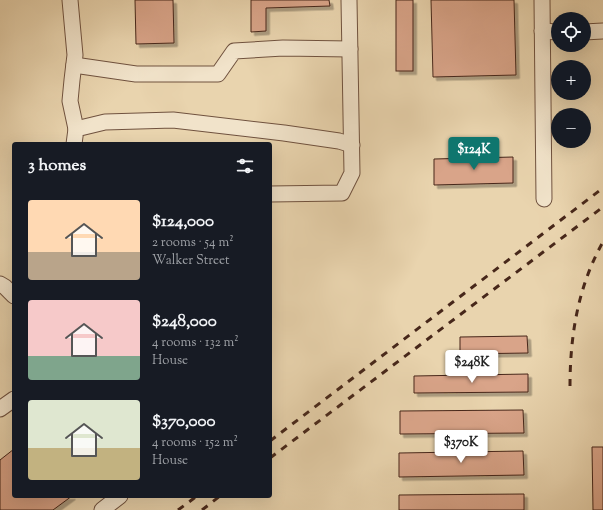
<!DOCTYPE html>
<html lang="en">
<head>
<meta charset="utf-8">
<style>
  :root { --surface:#171b24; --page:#242831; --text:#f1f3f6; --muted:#9ea1a6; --accent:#0f766e }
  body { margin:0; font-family:"Sorts Mill Goudy",serif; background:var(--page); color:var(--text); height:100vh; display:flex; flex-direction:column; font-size:15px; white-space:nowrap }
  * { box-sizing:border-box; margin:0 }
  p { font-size:13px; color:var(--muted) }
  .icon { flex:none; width:22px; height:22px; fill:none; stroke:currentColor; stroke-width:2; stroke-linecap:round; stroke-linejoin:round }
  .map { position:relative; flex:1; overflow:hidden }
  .side { position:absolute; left:12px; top:142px; width:260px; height:356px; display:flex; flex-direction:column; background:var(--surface); border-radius:4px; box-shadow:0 4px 16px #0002 }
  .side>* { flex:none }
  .controls { position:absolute; left:551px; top:12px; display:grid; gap:8px }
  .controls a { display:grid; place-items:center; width:40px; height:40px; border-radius:50%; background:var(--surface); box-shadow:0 4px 16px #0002; font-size:20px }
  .price { position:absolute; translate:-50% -34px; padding:0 9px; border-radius:4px; background:#fff; color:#222; font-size:13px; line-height:26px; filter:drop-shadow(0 1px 2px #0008) }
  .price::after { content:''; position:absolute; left:50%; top:24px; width:12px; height:9px; margin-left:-6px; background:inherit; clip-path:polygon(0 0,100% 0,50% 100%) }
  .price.on { background:var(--accent); color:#fff }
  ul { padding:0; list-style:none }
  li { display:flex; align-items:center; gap:12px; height:100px; padding:0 16px }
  li span { display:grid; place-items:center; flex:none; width:112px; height:80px; border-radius:4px; color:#555 }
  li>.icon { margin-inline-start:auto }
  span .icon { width:48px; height:48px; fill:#fffc; stroke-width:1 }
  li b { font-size:17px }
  h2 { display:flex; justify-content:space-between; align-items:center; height:48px; padding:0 16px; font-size:17px }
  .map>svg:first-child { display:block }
  .building { fill:#d9a489; stroke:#47271a; filter:url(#shadow) }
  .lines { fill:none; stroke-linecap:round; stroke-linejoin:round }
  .minor-casing { stroke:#70523f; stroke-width:17 }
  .minor { stroke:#f1e3ca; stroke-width:15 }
  .rail { stroke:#47271a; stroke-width:3; stroke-dasharray:7 7; stroke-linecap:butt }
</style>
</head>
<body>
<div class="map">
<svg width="603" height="510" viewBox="0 0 603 510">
  <defs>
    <filter id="shadow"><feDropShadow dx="3.5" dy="3.5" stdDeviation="0" flood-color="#0004"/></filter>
  </defs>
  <rect width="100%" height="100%" fill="#e9d4ae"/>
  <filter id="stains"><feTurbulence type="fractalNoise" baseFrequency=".005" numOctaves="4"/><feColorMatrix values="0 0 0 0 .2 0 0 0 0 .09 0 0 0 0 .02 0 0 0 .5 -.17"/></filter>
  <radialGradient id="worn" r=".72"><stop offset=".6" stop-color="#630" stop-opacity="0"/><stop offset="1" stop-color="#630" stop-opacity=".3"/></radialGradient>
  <g class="building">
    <path d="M135,0H173L174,43L136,44Z"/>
    <path d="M251,0H329L330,6L266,8V31L251,32Z"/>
    <rect x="396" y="0" width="17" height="71"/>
    <path d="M431,0H514L516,75L433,77Z"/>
    <path d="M513,157V183L434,185V159Z"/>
    <path d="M527,336L528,353L460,354V337Z"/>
    <path d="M528,374V392L414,393V376Z"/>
    <path d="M523,410L524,433L400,434V411Z"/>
    <path d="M592,447H603V510H593Z"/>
    <path d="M14,449V496H72L53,510H0V460Z"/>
    <path d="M523,451L524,475L399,477V453Z"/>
    <path d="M524,494V510H399V495Z"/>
  </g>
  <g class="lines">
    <defs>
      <g id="minor">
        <path d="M70,0L75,55L72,80L70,101L76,129"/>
        <path d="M542,0L544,199"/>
        <path d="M542,31L558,32"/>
        <path d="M584,32L603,31"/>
        <path d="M74,65L136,74H218L234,51L283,48L350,49"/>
        <path d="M74,144L76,129L105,122L173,120L284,133L339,141L352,145"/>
        <path d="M270,194L342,193L352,173L349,0"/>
        <path d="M0,284L5,287L14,296"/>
        <path d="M0,409L14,399"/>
        <path d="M102,510L120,496"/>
      </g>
    </defs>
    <use href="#minor" class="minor-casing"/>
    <use href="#minor" class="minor"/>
    <g class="rail">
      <path d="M570,386C570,336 578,286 603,242"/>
      <path d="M270,441L603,188"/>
      <path d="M270,458L603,207"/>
      <path d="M178,510L197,496"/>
      <path d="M202,510L220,496"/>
    </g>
  </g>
  <rect width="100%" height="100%" filter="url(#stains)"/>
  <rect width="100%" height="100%" fill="url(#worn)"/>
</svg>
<div class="controls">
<a><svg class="icon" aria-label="locate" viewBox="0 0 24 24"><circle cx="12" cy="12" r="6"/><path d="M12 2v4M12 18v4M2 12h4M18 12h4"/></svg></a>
<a>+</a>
<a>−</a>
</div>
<b class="price on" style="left:474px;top:171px">$124K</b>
<b class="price" style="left:472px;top:384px">$248K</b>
<b class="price" style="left:461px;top:464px">$370K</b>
<section class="side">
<h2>3 homes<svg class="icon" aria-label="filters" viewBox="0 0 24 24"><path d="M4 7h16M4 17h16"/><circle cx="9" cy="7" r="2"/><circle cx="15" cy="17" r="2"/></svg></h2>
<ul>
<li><span style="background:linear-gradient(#ffd9b3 65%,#b9a48a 0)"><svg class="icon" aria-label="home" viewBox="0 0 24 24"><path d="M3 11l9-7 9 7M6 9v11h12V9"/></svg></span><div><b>$124,000</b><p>2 rooms · 54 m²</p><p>Walker Street</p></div></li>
<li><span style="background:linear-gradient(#f6c9c9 70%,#7fa58c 0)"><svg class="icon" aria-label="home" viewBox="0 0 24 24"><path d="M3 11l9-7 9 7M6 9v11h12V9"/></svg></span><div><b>$248,000</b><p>4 rooms · 132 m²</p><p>House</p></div></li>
<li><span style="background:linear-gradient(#dfe7d0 60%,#c2b280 0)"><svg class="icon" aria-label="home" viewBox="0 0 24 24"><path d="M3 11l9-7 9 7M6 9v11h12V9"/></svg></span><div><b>$370,000</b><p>4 rooms · 152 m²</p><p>House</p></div></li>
</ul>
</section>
</div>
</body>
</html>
